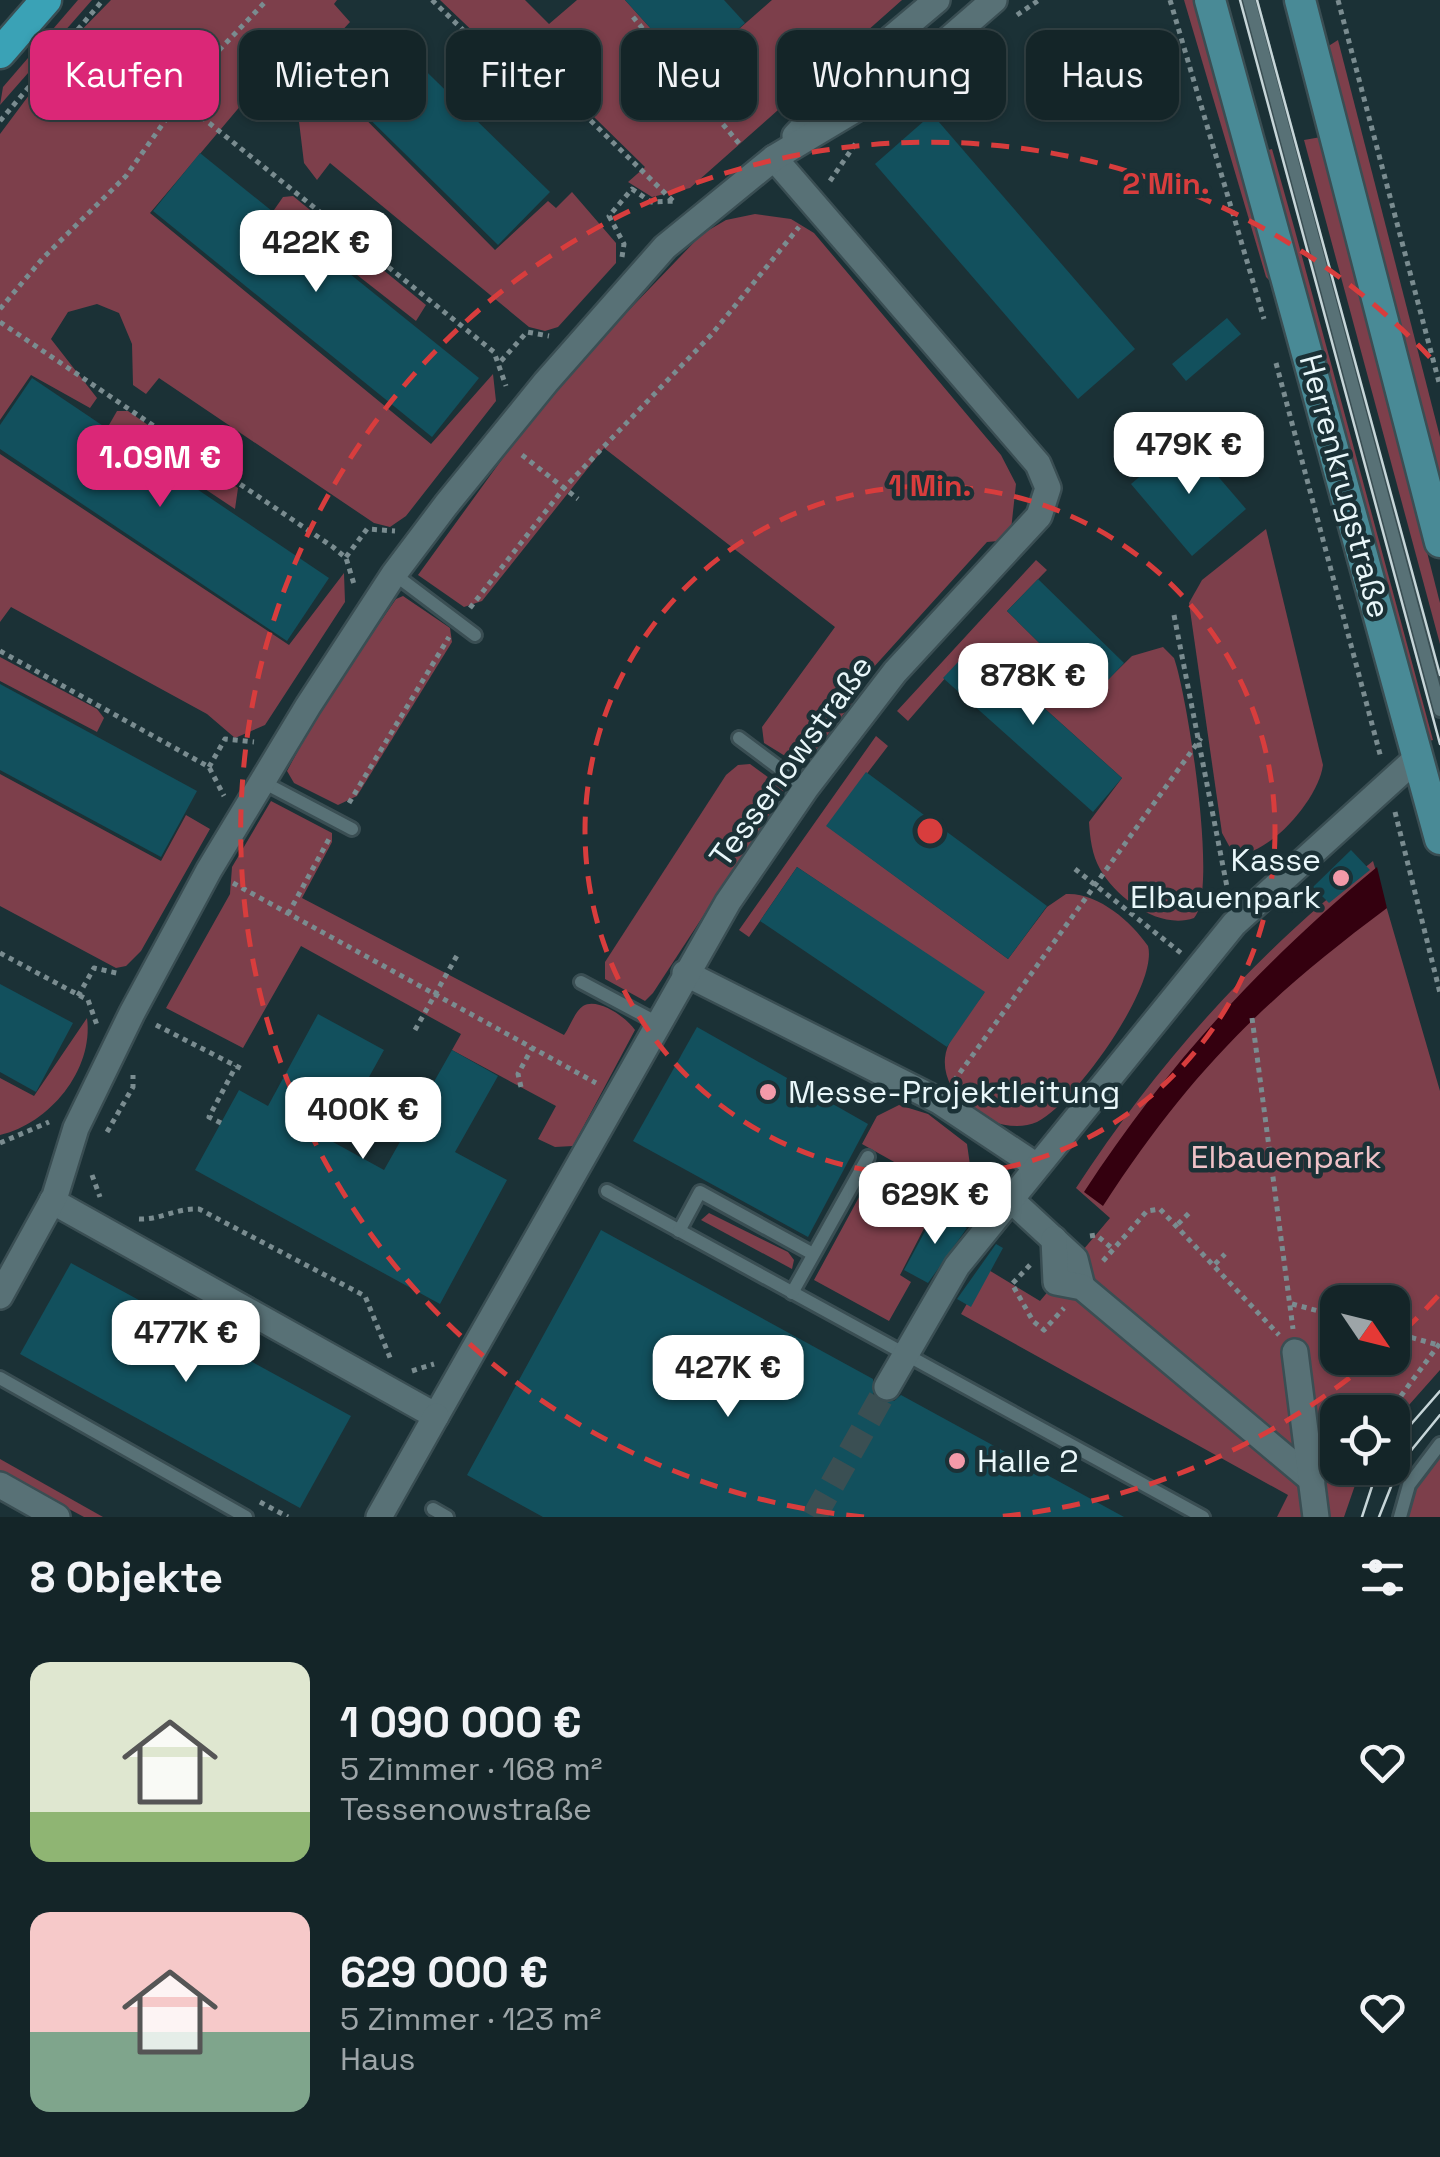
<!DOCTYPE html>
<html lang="de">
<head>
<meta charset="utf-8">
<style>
  :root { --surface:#142528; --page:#213134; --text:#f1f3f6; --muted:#9da5a8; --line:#334245; --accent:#db2777 }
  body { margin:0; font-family:"Space Grotesk",sans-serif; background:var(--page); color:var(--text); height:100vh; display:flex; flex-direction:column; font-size:38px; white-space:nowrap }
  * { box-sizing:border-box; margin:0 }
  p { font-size:32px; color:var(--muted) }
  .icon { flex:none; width:55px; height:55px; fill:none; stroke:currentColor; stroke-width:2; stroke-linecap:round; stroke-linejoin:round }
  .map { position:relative; height:1517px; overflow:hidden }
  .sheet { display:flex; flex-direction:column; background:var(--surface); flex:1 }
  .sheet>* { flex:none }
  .hud { position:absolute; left:30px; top:30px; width:1380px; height:90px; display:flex; gap:20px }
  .needle { width:65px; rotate:125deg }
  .fabs { position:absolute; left:1320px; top:1285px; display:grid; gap:20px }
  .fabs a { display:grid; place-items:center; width:90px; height:90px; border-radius:20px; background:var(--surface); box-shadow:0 2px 8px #0004,0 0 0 2px var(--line); font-size:50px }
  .price { position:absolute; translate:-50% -85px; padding:0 22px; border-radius:20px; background:#fff; color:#222; font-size:32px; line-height:65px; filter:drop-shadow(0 2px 5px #0008) }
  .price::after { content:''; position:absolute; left:50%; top:60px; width:30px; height:22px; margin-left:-15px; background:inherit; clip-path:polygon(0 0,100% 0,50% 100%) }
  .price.on { background:var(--accent); color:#fff }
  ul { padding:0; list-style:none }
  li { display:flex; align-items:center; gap:30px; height:250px; padding:0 30px }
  li span { display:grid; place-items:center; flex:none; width:280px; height:200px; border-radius:20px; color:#555 }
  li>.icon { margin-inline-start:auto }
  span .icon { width:120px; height:120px; fill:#fffc; stroke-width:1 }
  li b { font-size:42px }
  h2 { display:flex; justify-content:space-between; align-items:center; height:120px; padding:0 30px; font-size:42px }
  .tag { padding:0 35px; border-radius:20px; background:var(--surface); box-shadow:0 2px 8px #0004,0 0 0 2px var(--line); font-size:35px; line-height:90px }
  .tag.on { background:var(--accent); color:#fff }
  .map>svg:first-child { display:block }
  .green { fill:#7d3f4b; fill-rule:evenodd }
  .water { fill:#34000f }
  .building { fill:#12505d }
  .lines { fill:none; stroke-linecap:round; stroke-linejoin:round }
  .street-tunnel { stroke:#3a4f53; stroke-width:25; stroke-dasharray:25 12; stroke-linecap:butt }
  .lane-casing { stroke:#3a4e53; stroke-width:18 }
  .street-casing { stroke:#3a4e53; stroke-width:30 }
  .secondary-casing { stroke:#3a4e53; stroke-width:35 }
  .primary-casing { stroke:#3a4e53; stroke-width:35 }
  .path { stroke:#7a8c90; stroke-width:5; stroke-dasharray:5 5; stroke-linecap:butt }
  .lane { stroke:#587176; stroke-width:12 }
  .street { stroke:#587176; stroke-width:25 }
  .secondary { stroke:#498a96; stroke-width:30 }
  .primary { stroke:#3aa2b6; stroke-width:30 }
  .tram { stroke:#c7d6d9; stroke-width:2.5 }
  .ring { fill:none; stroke:#d83d3d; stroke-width:5; stroke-dasharray:18 12 }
  .poi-dot { fill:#f39aa9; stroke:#1b3136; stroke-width:4 }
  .labels { text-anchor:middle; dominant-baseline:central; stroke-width:9; stroke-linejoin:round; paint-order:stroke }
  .street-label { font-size:32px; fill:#e9f7fa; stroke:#1b3136 }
  .poi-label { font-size:32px; fill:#e9f7fa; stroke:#1b3136; text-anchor:start }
  .park-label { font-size:32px; fill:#f0c2c8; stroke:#1b3136 }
  .centre { fill:#d83d3d; stroke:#1b3136; stroke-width:5 }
  .ring-label { font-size:30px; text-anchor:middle; font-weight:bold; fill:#d83d3d; stroke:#1b3136; stroke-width:9; stroke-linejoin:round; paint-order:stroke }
</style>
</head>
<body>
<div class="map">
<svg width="1440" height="1517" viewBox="0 0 1440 1517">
  <rect width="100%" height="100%" fill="#1b3136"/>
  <g class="green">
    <path d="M78,0H92L0,105L3,87Z"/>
    <path d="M111,0H337L334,4L350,22L311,64L495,250L548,201L556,208L572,192L616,243V263L558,327L545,331L529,327L330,163L317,180L304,163L297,105L276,88L253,91L150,213L431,444L493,374L496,401L406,516L390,527L374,523L159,378L146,394L133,385L132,344L119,313L97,304L68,312L51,339L97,398L90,408L31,375L0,420V134L65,47Z"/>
    <path d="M440,0H525L549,24L577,0H625L690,72L772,0H902L690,188L652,197L628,182L645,167L545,69L526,82Z"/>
    <path d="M1184,0H1196L1281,292L1266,277Z"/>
    <path d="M1338,40L1440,437V476L1327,47Z"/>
    <path d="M1321,137L1440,603V644L1304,140Z"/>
    <path d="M1272,149L1294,227L1433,740L1426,742L1265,151Z"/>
    <path d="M293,196L426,305L416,321L274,210L283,197Z"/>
    <path d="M755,214L791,219L814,233L1001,455L1016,484L1011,530L998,541L987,542L853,690L852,703L803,767L764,743L762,727L835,627L604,448L482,601L464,607L418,575L521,433L578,363L702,234L726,220Z"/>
    <path d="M117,411H128L238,488L235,509L109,425Z"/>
    <path d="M0,454L289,645L344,573L345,602L265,725L235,738L207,714L11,607L0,622Z"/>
    <path d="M1266,529L1323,765C1319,798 1270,856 1234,855L1222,833L1189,603L1202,580Z"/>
    <path d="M1036,560L1047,570L1007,611L1092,695L1132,656L1163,647L1174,658C1187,694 1219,892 1194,918C1160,930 1117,899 1100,869C1092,855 1090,838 1089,822L1122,778L974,645L908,721L897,711Z"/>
    <path d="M403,596L450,628L452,642L357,796L338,805L294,783L287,771L321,708L396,599Z"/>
    <path d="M0,657L97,709L104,718L97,732L0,681Z"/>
    <path d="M876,736L888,746L827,826L1008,959L1047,907L1066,894C1097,892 1131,921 1148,946C1159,986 1073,1105 1037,1122C999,1139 941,1100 945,1058C947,1036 972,1011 984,993L797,867L749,937L739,930Z"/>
    <path d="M750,764L784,789L782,795L653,993L645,1001L605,979V962L726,775L738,765Z"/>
    <path d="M0,774L161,861L186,815L210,829L141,951L126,966L116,968L0,906Z"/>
    <path d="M271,801L332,833V842L302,898L564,1035C570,1027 575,1011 583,1006C598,997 627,1018 635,1030L573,1146L555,1147L538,1139L556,1106L452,1050L461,1034L301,946L243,1048L166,1008L230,894L232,867Z"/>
    <path d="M1373,861L1440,1091V1370L1393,1423L1392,1412H1338V1468H1361L1344,1517H1277L1288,1495L961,1314L987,1269L1040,1301L1110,1218L1076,1188C1159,1061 1254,956 1373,861ZM1338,1302H1392V1358H1338Z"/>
    <path d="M87,1018C94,1070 49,1124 0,1135V1078L34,1096Z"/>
    <path d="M899,1105L928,1114L967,1144L971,1172L951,1209L934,1201L939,1187L862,1144L877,1116Z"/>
    <path d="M877,1164L930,1193L924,1204L934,1209L900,1275L911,1282L889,1321L814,1280Z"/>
    <path d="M709,1213L788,1252L794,1260L792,1269L701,1220Z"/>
    <path d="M1440,1456V1517H1407L1416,1488Z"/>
    <path d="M0,1459L103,1517H84L0,1472Z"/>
  </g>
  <path class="water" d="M1377,867L1387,908C1261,1002 1189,1074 1103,1206L1084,1192C1166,1066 1261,963 1377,867Z"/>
  <g class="building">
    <path d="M625,0H724L745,23L690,72Z"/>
    <path d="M396,42L550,192L498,245L345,95Z"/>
    <path d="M932,114L1135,349L1078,399L875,164Z"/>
    <path d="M200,153L479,378L432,437L153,211Z"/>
    <path d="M1227,318L1241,334L1186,381L1172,364Z"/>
    <path d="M32,378L329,578L287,641L0,449V425Z"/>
    <path d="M1185,438L1246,509L1192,556L1131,484Z"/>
    <path d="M1038,579L1124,663L1093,696L1007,611Z"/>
    <path d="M974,645L1122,778L1093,812L943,678Z"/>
    <path d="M0,684L197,791L161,857L0,770Z"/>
    <path d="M866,772L1047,906L1008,959L826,826Z"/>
    <path d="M1351,850L1370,870L1329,903L1313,887Z"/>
    <path d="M797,867L985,992L947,1047L760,921Z"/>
    <path d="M0,984L73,1023L36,1092L0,1072Z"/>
    <path d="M318,1014L384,1050L333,1142L384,1170L452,1050L498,1076L455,1152L507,1180L440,1304L195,1170L239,1090L268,1106Z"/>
    <path d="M697,1027L868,1124L808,1237L633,1141Z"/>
    <path d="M936,1211L967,1228L928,1283L904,1270Z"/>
    <path d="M601,1230L873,1379V1394L880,1401H894L901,1395L1124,1517H543L467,1475Z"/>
    <path d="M996,1244L1003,1248L971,1307L957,1299Z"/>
    <path d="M71,1263L351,1416L300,1508L20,1354Z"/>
  </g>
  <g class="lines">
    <path class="street-tunnel" d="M814,1517L887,1387"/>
    <defs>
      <g id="lane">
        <path d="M1249,0L1440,710"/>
        <path d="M394,574L475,635"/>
        <path d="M739,738L806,788"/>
        <path d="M261,781L352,829"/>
        <path d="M581,982L656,1022"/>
        <path d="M607,1191L1203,1517"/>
        <path d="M679,1231L700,1192L813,1254"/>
        <path d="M792,1293L868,1157"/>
        <path d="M0,1378L246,1517"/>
        <path d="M433,1509L447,1517"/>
        <path d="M1400,1517L1409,1485L1440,1444"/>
      </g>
      <g id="street">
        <path d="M795,136L868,58L937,0"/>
        <path d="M685,973L939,1101L1035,1165"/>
        <path d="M1009,1198L1075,1259L1082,1287"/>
        <path d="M52,1201L436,1416L728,902L806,788L895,672L1039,516L1048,488L1038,464L774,158"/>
        <path d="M1054,1239L1056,1282L1082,1287L1312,1480"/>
        <path d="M0,1296L55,1196L76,1128L132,1013L209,870L308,706L394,574L446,505L546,382L665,247L774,158L896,85L994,0"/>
        <path d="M1295,1352L1316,1517"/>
        <path d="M887,1387L957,1266L1234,924L1418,757"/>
        <path d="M0,1485L57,1517"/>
        <path d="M379,1517L436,1416"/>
      </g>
      <g id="secondary">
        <path d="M1210,0L1440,839"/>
        <path d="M1300,0L1440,542"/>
      </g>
      <path id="primary" d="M0,53L46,0"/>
    </defs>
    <use href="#lane" class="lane-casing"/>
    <use href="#street" class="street-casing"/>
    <use href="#secondary" class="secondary-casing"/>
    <use href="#primary" class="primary-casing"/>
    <g class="path">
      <path d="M432,0L525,90L543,74L674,202"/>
      <path d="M1170,0L1264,319"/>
      <path d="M1338,0L1440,386"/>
      <path d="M1017,15L1039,0"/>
      <path d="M633,17L742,147"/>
      <path d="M178,98L494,352L506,386"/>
      <path d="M0,121L103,0"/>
      <path d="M830,181L858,140"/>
      <path d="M622,257L624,244L609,216L632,189L651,202L676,201"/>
      <path d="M0,309L43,258L126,176L203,67L267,0"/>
      <path d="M0,322L333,547L346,558L354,584"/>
      <path d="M501,361L527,332L549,336"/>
      <path d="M1276,363L1381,758"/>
      <path d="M522,455L578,499"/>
      <path d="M346,557L367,529L395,531"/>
      <path d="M470,608L564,488L712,334L799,227"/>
      <path d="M1174,615L1228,892"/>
      <path d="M0,651L209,767L224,796"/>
      <path d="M209,767L225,739L254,742"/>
      <path d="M349,803L449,637"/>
      <path d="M1395,812L1440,993"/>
      <path d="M1075,869L1181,953"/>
      <path d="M233,883L596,1083"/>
      <path d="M288,914L329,839"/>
      <path d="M0,953L88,1000L97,1025"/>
      <path d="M78,996L94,968L121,974"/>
      <path d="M1252,1018L1293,1329"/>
      <path d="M156,1025L242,1069"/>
      <path d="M415,1030L459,952"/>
      <path d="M954,1081L1201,738"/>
      <path d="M521,1087L518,1074L532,1048"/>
      <path d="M221,1123L209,1117L236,1066"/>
      <path d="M107,1132L133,1087V1075"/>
      <path d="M0,1143L49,1122"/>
      <path d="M92,1175L100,1197"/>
      <path d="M139,1219C160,1220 176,1208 199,1209L365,1296L391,1360"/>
      <path d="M1178,1224L1189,1213"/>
      <path d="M1090,1236L1096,1235L1113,1249"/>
      <path d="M1103,1261L1147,1211L1160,1209L1279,1335"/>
      <path d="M1215,1264L1225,1254"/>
      <path d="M1030,1265L1012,1284L1033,1321L1044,1330L1064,1308"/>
      <path d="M1292,1304L1338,1316"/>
      <path d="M1392,1332L1438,1345"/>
      <path d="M412,1371L434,1364"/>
      <path d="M1389,1412L1440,1343"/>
      <path d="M260,1502L288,1517"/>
    </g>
    <use href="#lane" class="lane"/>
    <use href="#street" class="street"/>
    <use href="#secondary" class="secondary"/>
    <use href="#primary" class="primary"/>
    <g class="tram">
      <path d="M1240,0L1440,744"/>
      <path d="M1257,0L1440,675"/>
      <path d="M1392,1446L1440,1391"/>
      <path d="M1362,1517L1378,1468"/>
      <path d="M1379,1517L1400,1464L1440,1415"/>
    </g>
  </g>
  <g class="ring">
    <circle cx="930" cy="831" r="345"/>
    <path d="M1438 1296A689 689 0 0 1 1395 1339M1373 1359A689 689 0 0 1 996 1517M864 1517A689 689 0 1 1 1438 366"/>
  </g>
  <g class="poi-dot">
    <circle cx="1341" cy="878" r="10"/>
    <circle cx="768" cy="1092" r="10"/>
    <circle cx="957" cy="1461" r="10"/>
  </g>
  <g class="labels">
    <g class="street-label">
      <text transform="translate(1345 486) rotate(75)">Herrenkrugstraße</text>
      <text transform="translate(791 761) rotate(-54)">Tessenowstraße</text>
    </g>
    <g class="poi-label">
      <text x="1321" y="860" text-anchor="end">Kasse<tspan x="1321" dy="37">Elbauenpark</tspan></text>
      <text x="788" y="1092">Messe-Projektleitung</text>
      <text x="977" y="1461">Halle 2</text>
    </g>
    <g class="park-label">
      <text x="1286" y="1157">Elbauenpark</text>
    </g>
  </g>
  <circle cx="930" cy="831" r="15" class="centre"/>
  <g class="ring-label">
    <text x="1166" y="194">2 Min.</text>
    <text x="930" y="496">1 Min.</text>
  </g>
</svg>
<div class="fabs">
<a><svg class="needle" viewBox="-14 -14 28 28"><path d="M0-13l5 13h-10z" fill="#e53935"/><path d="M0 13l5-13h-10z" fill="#9da5a8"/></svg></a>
<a><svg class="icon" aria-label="locate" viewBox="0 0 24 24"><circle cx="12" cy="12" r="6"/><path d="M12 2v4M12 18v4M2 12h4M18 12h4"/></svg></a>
</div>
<b class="price" style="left:316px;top:295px">422K €</b>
<b class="price" style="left:1189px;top:497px">479K €</b>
<b class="price on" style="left:160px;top:510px">1.09M €</b>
<b class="price" style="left:1033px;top:728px">878K €</b>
<b class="price" style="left:363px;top:1162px">400K €</b>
<b class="price" style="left:935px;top:1247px">629K €</b>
<b class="price" style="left:186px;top:1385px">477K €</b>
<b class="price" style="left:728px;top:1420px">427K €</b>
<div class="hud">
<a class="tag on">Kaufen</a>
<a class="tag">Mieten</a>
<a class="tag">Filter</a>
<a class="tag">Neu</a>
<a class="tag">Wohnung</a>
<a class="tag">Haus</a>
</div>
</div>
<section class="sheet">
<h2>8 Objekte<svg class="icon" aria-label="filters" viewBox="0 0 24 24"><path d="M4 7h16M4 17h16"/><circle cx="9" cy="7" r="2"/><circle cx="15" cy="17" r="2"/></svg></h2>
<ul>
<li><span style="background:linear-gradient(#dfe7d0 75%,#8fb573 0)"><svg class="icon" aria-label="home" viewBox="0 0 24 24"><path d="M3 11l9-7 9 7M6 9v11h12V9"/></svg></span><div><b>1 090 000 €</b><p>5 Zimmer · 168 m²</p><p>Tessenowstraße</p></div><svg class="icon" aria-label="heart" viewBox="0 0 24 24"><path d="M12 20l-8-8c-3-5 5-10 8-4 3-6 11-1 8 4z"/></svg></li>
<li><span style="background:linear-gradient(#f6c9c9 60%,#7fa58c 0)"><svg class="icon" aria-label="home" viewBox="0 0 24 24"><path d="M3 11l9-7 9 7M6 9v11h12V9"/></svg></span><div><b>629 000 €</b><p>5 Zimmer · 123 m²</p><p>Haus</p></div><svg class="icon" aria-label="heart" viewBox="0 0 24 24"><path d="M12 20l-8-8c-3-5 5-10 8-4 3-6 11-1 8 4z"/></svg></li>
</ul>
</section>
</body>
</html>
